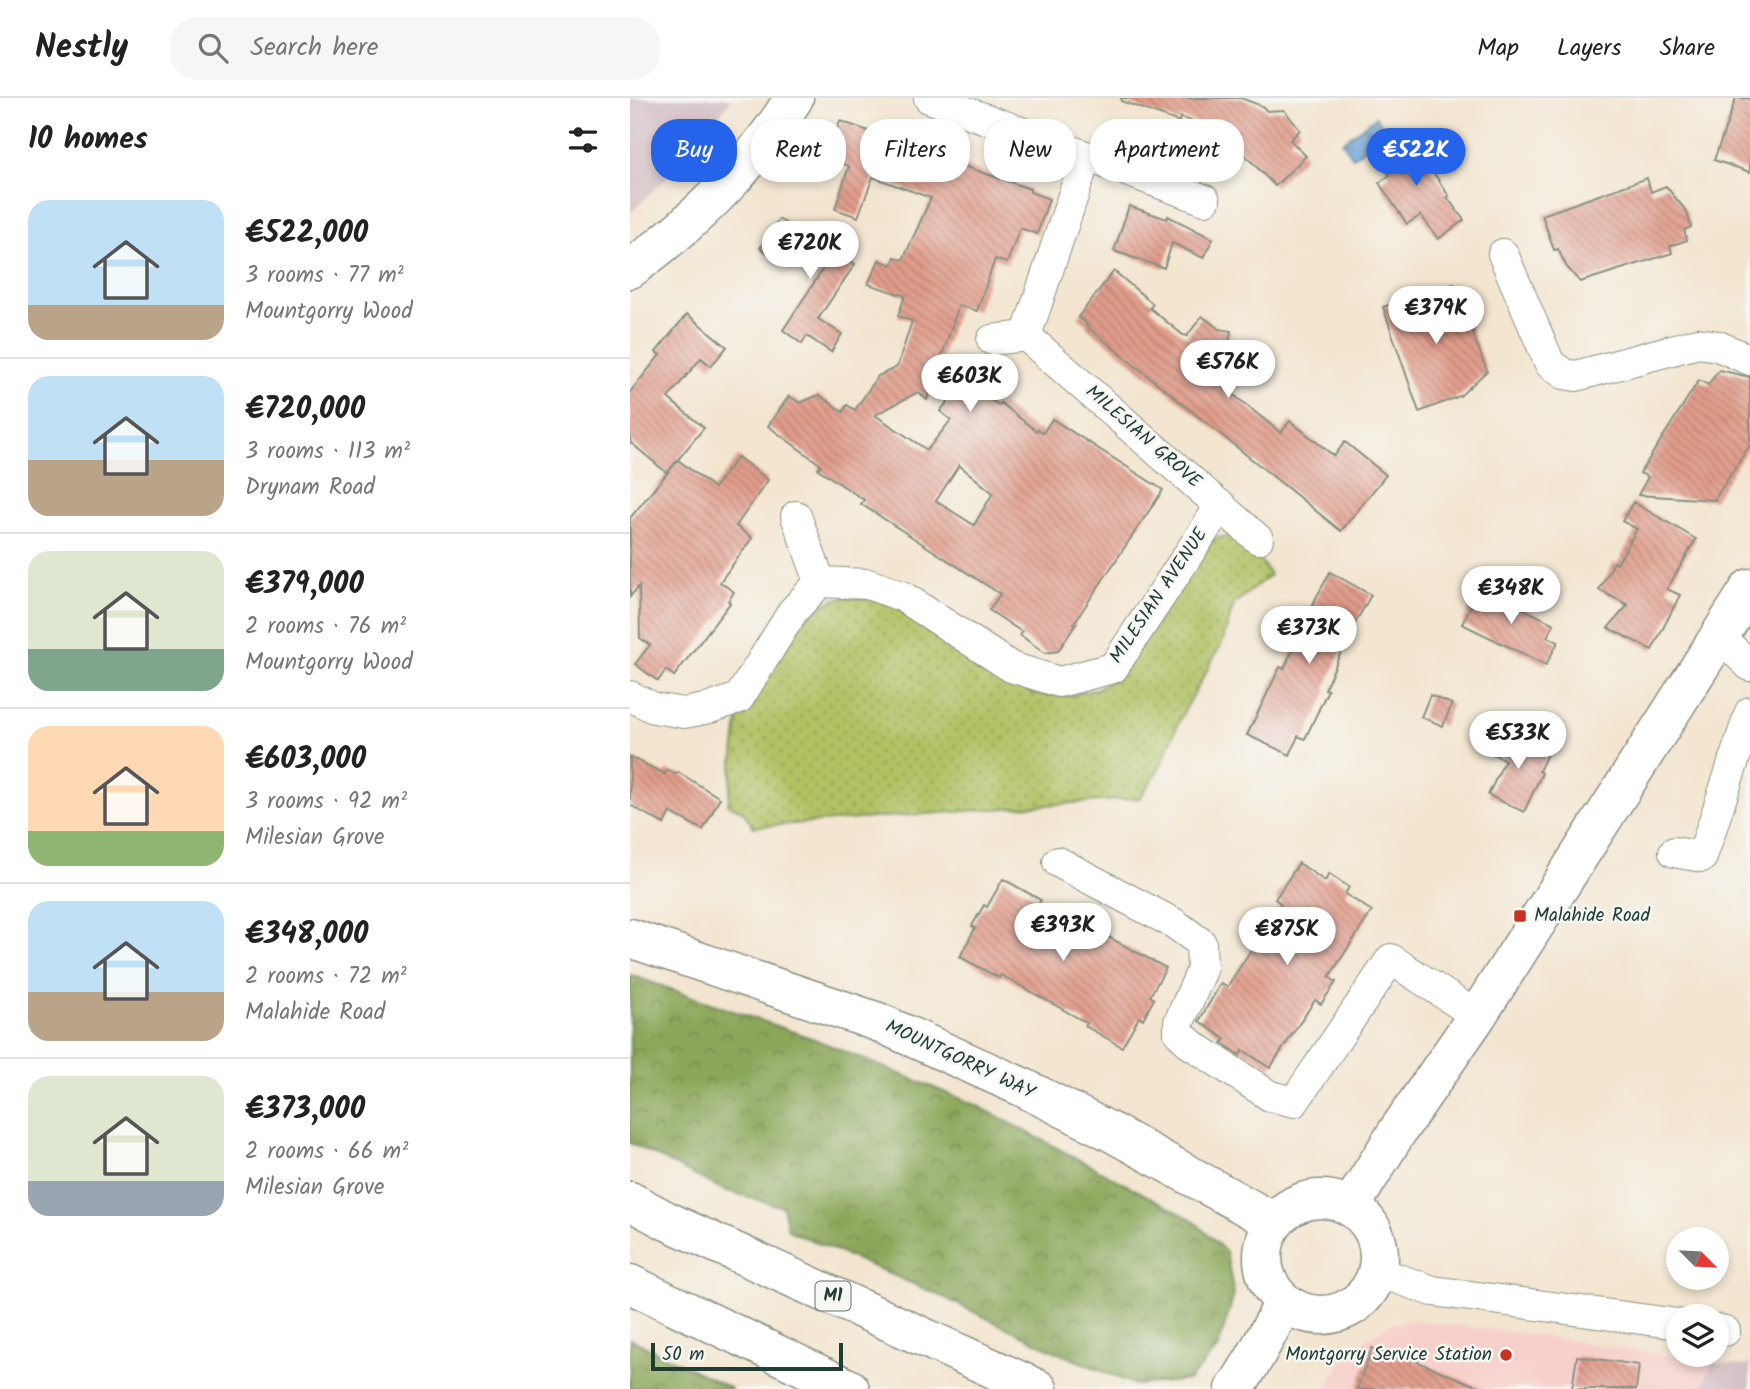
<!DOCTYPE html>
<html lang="en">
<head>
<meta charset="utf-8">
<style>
  :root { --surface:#fff; --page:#f6f6f6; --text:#222; --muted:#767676; --line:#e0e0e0; --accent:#2563eb }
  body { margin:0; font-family:Kalam,sans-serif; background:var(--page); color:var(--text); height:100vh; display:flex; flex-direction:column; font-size:26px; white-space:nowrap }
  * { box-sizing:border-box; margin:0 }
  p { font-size:23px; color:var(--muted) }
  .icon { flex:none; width:38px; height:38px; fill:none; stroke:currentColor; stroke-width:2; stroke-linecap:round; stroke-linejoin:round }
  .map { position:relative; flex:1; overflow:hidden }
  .drawer { display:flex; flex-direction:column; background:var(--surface); width:630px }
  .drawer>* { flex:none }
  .guide { position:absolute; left:21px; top:21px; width:665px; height:63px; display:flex; gap:14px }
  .needle { width:46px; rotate:114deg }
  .buttons { position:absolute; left:1036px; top:1129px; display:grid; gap:14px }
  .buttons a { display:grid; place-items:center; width:63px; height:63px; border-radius:50%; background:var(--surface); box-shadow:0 4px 10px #0003; font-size:35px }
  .scale { position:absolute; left:21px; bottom:18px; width:192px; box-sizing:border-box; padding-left:7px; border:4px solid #1f3d34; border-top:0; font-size:19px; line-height:24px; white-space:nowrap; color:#1f3d34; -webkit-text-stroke:5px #f6f6f2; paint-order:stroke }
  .price { position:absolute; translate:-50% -60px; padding:0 16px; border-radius:24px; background:#fff; color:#222; font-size:23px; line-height:46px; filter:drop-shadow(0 2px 4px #0008) }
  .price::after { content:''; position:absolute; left:50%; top:42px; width:21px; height:16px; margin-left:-10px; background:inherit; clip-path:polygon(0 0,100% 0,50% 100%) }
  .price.active { background:var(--accent); color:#fff }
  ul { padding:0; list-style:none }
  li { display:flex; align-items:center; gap:21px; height:175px; padding:0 28px }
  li+li { border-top:2px solid var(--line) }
  li span { display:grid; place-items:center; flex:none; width:196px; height:140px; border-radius:21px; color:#555 }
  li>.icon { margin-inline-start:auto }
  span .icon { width:84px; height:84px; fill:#fffc; stroke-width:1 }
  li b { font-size:30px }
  h2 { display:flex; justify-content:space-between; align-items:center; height:84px; padding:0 28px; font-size:30px }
  .tag { padding:0 24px; border-radius:28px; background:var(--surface); box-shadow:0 4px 10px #0003; font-size:24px; line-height:63px }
  .tag.active { background:var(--accent); color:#fff }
  header { display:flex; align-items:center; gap:42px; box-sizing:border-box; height:98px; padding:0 35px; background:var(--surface); border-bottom:2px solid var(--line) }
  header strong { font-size:33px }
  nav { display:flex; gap:38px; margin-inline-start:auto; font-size:24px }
  .search { width:490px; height:63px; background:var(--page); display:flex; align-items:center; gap:18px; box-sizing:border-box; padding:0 24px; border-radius:28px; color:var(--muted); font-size:26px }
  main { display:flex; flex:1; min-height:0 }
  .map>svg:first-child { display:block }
  .built { fill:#f7d0cb }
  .industrial { fill:#d2bec2 }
  .forest { fill:url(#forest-crowns); stroke:#567247; stroke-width:2 }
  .park { fill:url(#park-dots); stroke:#687f4c; stroke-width:2 }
  .water { fill:url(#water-ripples); stroke:#467087; stroke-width:2 }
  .building { fill:url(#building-back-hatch); fill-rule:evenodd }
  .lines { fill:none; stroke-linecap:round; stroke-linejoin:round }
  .minor-casing { stroke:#899182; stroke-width:32 }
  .tertiary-casing { stroke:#899182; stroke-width:41 }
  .secondary-casing { stroke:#899182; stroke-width:41 }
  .motorway-casing { stroke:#899182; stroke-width:41 }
  .minor { stroke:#fff; stroke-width:30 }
  .tertiary { stroke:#fff; stroke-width:38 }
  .secondary { stroke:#fff; stroke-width:38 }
  .motorway { stroke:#fff; stroke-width:38 }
  .poi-dot { fill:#c8321e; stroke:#f6f6f2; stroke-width:2.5 }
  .labels { text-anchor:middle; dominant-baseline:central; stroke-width:5; stroke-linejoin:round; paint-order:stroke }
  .shield { fill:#f6f6f2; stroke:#60746d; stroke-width:2 }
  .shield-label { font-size:18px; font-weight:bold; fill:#1f3d34 }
  .street-label { font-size:19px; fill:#1f3d34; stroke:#f6f6f2 }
  .poi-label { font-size:19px; fill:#1f3d34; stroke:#f6f6f2; text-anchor:start }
</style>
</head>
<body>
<header>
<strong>Nestly</strong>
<div class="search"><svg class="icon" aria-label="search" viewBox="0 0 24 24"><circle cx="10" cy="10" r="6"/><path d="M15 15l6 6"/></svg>Search here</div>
<nav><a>Map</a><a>Layers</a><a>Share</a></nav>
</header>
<main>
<section class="drawer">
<h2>10 homes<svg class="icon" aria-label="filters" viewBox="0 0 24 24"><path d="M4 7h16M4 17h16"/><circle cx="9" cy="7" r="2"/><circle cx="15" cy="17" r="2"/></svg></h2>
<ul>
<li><span style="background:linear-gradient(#bfe0f5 75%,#b9a48a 0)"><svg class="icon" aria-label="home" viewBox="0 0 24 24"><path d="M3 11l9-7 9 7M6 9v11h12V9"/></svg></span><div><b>€522,000</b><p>3 rooms · 77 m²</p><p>Mountgorry Wood</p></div></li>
<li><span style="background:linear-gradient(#bfe0f5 60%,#b9a48a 0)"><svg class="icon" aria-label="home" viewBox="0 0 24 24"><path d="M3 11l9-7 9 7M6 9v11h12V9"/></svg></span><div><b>€720,000</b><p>3 rooms · 113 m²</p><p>Drynam Road</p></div></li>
<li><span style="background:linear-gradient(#dfe7d0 70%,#7fa58c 0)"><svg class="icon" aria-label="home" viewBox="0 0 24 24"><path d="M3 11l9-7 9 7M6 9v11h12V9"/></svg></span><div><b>€379,000</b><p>2 rooms · 76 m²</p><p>Mountgorry Wood</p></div></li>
<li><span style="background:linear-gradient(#ffd9b3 75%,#8fb573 0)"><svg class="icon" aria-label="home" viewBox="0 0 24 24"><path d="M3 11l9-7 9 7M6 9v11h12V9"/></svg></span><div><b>€603,000</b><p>3 rooms · 92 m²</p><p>Milesian Grove</p></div></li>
<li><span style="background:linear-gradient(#bfe0f5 65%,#b9a48a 0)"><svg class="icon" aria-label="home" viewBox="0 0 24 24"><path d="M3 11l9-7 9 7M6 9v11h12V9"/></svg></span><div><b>€348,000</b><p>2 rooms · 72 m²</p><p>Malahide Road</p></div></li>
<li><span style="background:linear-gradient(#dfe7d0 75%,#9aa5b1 0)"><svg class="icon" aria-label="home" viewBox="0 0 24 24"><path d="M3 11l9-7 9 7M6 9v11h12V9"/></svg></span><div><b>€373,000</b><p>2 rooms · 66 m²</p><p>Milesian Grove</p></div></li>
</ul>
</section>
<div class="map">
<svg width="1120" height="1291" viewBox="0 0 1120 1291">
  <defs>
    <pattern id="forest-crowns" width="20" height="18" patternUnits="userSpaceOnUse" patternTransform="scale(1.75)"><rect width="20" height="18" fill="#8ca75a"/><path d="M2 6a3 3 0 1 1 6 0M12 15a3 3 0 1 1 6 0" fill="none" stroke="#72894b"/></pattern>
    <pattern id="park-dots" width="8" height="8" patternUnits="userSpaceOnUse" patternTransform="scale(1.75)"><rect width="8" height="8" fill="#b1c164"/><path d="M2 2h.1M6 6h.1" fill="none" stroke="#8f9e53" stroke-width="1.8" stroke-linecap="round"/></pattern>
    <pattern id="water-ripples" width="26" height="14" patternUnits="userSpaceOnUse" patternTransform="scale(1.75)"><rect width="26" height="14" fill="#6ca3da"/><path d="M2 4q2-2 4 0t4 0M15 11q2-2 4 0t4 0" fill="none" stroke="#5886b2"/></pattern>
    <pattern id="building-back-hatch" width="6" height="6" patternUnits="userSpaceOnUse" patternTransform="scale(1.75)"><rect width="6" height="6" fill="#e19c8a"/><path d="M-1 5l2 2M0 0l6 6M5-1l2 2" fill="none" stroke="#b68072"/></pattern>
  </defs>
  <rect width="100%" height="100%" fill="#f6f6f2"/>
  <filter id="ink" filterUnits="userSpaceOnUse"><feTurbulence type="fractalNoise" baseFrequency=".0143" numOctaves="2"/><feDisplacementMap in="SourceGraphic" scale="14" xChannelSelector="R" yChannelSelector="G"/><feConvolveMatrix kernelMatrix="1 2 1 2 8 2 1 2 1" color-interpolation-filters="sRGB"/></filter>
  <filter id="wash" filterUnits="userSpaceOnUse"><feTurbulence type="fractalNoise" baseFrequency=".00686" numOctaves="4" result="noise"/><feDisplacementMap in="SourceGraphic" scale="28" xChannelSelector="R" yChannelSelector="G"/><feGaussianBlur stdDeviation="1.57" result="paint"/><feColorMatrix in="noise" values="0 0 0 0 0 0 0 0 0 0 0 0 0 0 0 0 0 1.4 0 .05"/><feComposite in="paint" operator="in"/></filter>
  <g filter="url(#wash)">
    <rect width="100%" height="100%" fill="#f3e5cf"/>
    <path class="built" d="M782,1222L899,1236L1083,1264L1071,1291H695L717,1254L760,1226Z"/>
    <g class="industrial">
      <path d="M0,0H102L64,53L0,115Z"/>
      <path d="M1083,1264L1115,1268L1120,1265V1291H1071Z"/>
    </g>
    <g class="forest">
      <path d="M0,877L184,941L346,1007L563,1122L596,1154L604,1197L588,1250L559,1282L506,1287L431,1256L311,1198L158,1132L153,1109L94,1092L0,1045Z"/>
      <path d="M0,1241L102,1291L0,1290Z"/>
    </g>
    <path class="park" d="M598,438C620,445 628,458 640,477L604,506L593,543L550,621L530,669L510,700L123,729L113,713L98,707L109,614L174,523C199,494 224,496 259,505L371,579L404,596L437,598L466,591L491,576L582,441Z"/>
    <path class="water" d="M746,19L757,34L723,59L712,44Z"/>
    <g id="blocks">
      <g class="building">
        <path d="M491,0H611L632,8L637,13L654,12L670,32L660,42L676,58L645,88L593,34L550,19L549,24L491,3Z"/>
        <path d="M1106,0H1120V74L1084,62Z"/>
        <path d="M210,23L256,39L255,41L400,91V94L419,101L407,136L390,130L377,165L365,161L347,213L329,207L297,302L288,294L245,317L297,352L321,322L310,313L336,282L362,303L369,307L371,305L406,333L408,331L413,335L422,321L533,392L444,525L446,526L428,553L415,555L390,537L392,534L359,512L370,496L231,406L234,402L188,371L191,367L138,328L159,298L170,305L189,297L213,314L217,307L225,312L248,278L267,269L282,223L268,218L275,198L238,186L249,162L262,167L265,159L273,162L301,100L243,79L228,119L205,111L219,68L197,60ZM329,367L363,395L344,427L306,403Z"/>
        <path d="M762,41L768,50L781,41L819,98L817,99L834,122L808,141L791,117L777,126L749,85L760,77L744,53Z"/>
        <path d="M1017,80L1021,94L1036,88L1057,114L1061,129L1054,132L1057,142L1040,148L1042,155L950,184L936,168L928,151L924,152L912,117Z"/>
        <path d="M499,108L537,121L538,118L583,141L573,160L542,145L534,170L484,153Z"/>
        <path d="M149,121L168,133L171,129L225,166L188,221L212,236L201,254L177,238L172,246L153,232L195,168L174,153L160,170L130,150Z"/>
        <path d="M484,173L523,206L520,210L553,237L557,238L572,218L589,231L601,233L599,244L617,258L594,289L651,335L660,323L704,358L715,344L756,377L711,433L456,228L457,226L448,219Z"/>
        <path d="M824,186L857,273L830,298L789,314L753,209Z"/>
        <path d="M57,216L97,249L81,268L71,260L38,300L74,330L37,375L0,344V294L30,257L26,254Z"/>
        <path d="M1089,272L1120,279V347L1084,402L1008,397L1018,379L1010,375L1069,282L1078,287Z"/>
        <path d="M108,359L138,382L106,428L122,440L90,484L104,494L98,503L100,505L44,578L36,572L28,583L5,566L20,547L10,540L9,488L0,499V420L48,362L84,390Z"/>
        <path d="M1003,404L1066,441L1037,491L1050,497L1022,552L978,530L998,507L969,492L984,464L987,466L1007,431L992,423Z"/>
        <path d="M700,474L741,497L717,540L695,591L698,592L675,641L668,638L660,657L617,637L650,569L654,571L686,500Z"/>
        <path d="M850,489L924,526L917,539L928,544L916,567L832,526Z"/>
        <path d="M800,597L822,606L813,628L791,619Z"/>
        <path d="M882,636L888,639L889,637L911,647L909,652L917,656L909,673L912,675L894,714L858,697L875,662L863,656L871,639L879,642Z"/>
        <path d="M0,659L35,676L38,672L46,676L48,674L90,700L73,732L40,714L34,726L0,707Z"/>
        <path d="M669,765L695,783L699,776L719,789L715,796L742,813L699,879L706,884L691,906L685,902L640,970L613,952L610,957L592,945L595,941L569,923L591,885L597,889L651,806L645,801Z"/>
        <path d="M373,781L411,802L407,808L442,827L445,821L536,870L520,898L524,901L513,921L509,919L492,949L455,928L457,925L371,877L369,880L330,859L345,830L342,828L354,807L357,809Z"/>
        <path d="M742,1250L769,1261L771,1257L854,1291H727Z"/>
        <path d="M947,1258L1009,1267L1006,1291H942Z"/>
      </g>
    </g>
  </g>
  <g filter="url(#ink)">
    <use href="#blocks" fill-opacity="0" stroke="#899182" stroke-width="2"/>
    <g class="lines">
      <defs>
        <g id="minor">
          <path d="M299,0L575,102"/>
          <path d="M456,59L396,238L628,441"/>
          <path d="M873,156L920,266L934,276L946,278L1068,245L1088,248L1120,262"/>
          <path d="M362,242L396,238"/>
          <path d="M166,418L190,484"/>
          <path d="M1089,538L1120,568"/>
          <path d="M0,598L24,610L54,615L80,610L109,600L163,513L190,484L238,486L272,498L381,569L429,584L483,570L591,407"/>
          <path d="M1044,754L1072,759L1120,614"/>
          <path d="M428,764L545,826L571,845L572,872L549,924V935L562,947L640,998L664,1004L761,861L847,918"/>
          <path d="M748,1174L803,1193L1048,1226"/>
          <path d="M1087,1231L1095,1233"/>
        </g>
        <g id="tertiary">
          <path d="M0,171C65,124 122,68 164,0"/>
          <path d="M0,840L248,924L394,990L481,1034L644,1124"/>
        </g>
        <g id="secondary">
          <circle cx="691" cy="1159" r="58"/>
          <path d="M721,1108L767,1034L847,918L1120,490"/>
          <path d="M605,1291L625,1259L654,1205"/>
        </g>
        <g id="motorway">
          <path d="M0,1103L37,1123L408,1291"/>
          <path d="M0,1186L220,1291"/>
        </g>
      </defs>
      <use href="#minor" class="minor-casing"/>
      <use href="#tertiary" class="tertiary-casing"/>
      <use href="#secondary" class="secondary-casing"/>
      <use href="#motorway" class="motorway-casing"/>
      <use href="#minor" class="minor"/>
      <use href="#tertiary" class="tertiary"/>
      <use href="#secondary" class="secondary"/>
      <use href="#motorway" class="motorway"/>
    </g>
  </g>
  <g class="poi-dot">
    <rect x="883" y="811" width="14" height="14" rx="3.5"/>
    <circle cx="876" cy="1257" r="7"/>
  </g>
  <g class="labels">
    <rect class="shield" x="185.5" y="1183.5" width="35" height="29" rx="5"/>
    <g class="shield-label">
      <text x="203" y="1198">M1</text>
    </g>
    <g class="street-label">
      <text transform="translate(513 339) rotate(41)">MILESIAN GROVE</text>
      <text transform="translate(529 498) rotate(-56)">MILESIAN AVENUE</text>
      <text transform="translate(330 962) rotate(25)">MOUNTGORRY WAY</text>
    </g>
    <g class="poi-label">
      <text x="904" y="818">Malahide Road</text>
      <text x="862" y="1257" text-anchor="end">Montgorry Service Station</text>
    </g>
  </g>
</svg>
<div class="buttons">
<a><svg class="needle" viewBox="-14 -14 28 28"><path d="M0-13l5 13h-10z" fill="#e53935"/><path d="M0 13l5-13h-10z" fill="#767676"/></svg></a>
<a><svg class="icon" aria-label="layers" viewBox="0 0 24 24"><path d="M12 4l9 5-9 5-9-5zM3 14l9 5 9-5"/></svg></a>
</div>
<div class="scale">50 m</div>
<b class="price active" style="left:786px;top:90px">€522K</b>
<b class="price" style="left:180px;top:183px">€720K</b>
<b class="price" style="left:806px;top:248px">€379K</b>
<b class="price" style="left:598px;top:302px">€576K</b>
<b class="price" style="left:340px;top:316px">€603K</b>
<b class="price" style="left:881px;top:528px">€348K</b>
<b class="price" style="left:679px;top:568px">€373K</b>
<b class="price" style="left:888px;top:673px">€533K</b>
<b class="price" style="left:433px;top:865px">€393K</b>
<b class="price" style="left:657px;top:869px">€875K</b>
<div class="guide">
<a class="tag active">Buy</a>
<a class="tag">Rent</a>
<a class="tag">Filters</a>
<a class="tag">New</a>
<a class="tag">Apartment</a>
</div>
</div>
</main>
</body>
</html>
